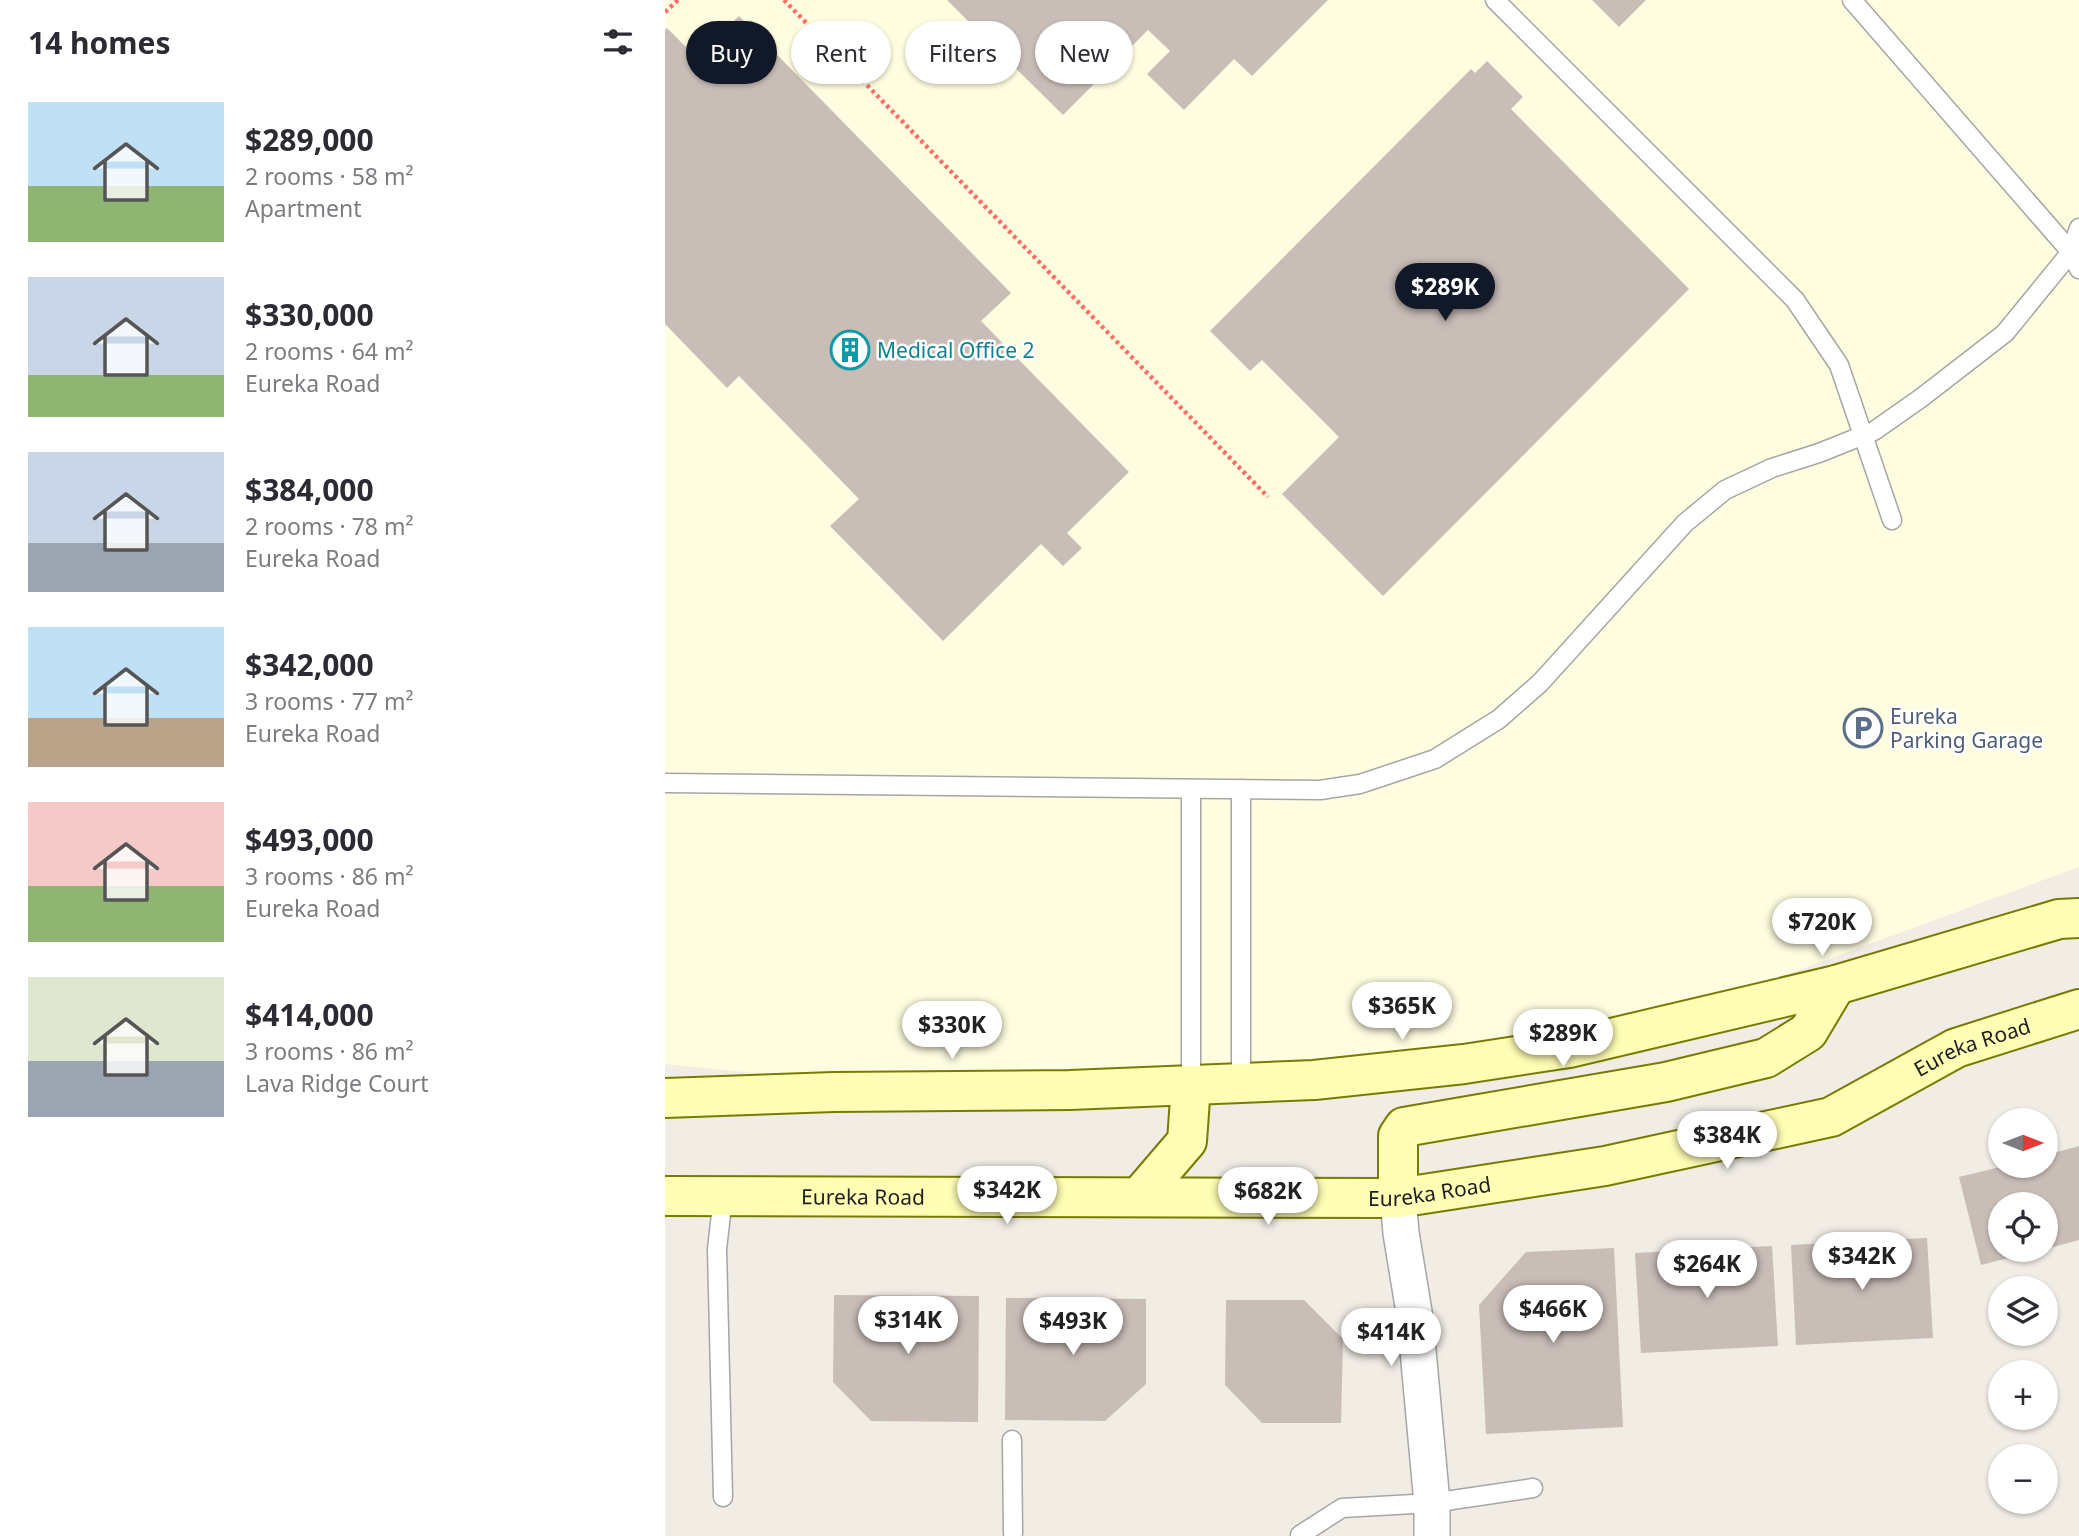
<!DOCTYPE html>
<html lang="en">
<head>
<meta charset="utf-8">
<style>
  :root { --surface:#fff; --page:#f7f7f7; --text:#2b2b33; --muted:#7c7c81; --accent:#111827 }
  body { margin:0; font-family:"Noto Sans",sans-serif; background:var(--page); color:var(--text); height:100vh; display:flex; flex-direction:column; font-size:26px; white-space:nowrap }
  * { box-sizing:border-box; margin:0 }
  p { font-size:23px; color:var(--muted) }
  .icon { flex:none; width:38px; height:38px; fill:none; stroke:currentColor; stroke-width:2; stroke-linecap:round; stroke-linejoin:round }
  .map { position:relative; flex:1; overflow:hidden }
  .details { display:flex; flex-direction:column; background:var(--surface); width:665px }
  .details>* { flex:none }
  .top-card { position:absolute; left:21px; top:21px; width:665px; height:63px; display:flex; gap:14px }
  .needle { width:46px; rotate:90deg }
  .buttons { position:absolute; left:1323px; top:1108px; display:grid; gap:14px }
  .buttons a { display:grid; place-items:center; width:70px; height:70px; border-radius:50%; background:var(--surface); box-shadow:0 2px 5px #0004; font-size:35px }
  .price { position:absolute; translate:-50% -60px; padding:0 16px; border-radius:24px; background:#fff; color:#222; font-size:23px; line-height:46px; filter:drop-shadow(0 2px 4px #0008) }
  .price::after { content:''; position:absolute; left:50%; top:42px; width:21px; height:16px; margin-left:-10px; background:inherit; clip-path:polygon(0 0,100% 0,50% 100%) }
  .price.selected { background:var(--accent); color:#fff }
  ul { padding:0; list-style:none }
  li { display:flex; align-items:center; gap:21px; height:175px; padding:0 28px }
  li span { display:grid; place-items:center; flex:none; width:196px; height:140px; border-radius:0px; color:#555 }
  li>.icon { margin-inline-start:auto }
  span .icon { width:84px; height:84px; fill:#fffc; stroke-width:1 }
  li b { font-size:30px }
  h2 { display:flex; justify-content:space-between; align-items:center; height:84px; padding:0 28px; font-size:30px }
  .tag { padding:0 24px; border-radius:32px; background:var(--surface); box-shadow:0 2px 5px #0004; font-size:24px; line-height:63px }
  .tag.selected { background:var(--accent); color:#fff }
  main { display:flex; flex:1; min-height:0 }
  .map>svg:first-child { display:block }
  .education { fill:#fffddf }
  .building { fill:#c9bdb7 }
  .lines { fill:none; stroke-linecap:round; stroke-linejoin:round }
  .service-casing { stroke:#a6a6a6; stroke-width:21 }
  .minor-casing { stroke:#a6a6a6; stroke-width:38 }
  .secondary-casing { stroke:#777c00; stroke-width:42 }
  .path { stroke:#ff6d67; stroke-width:4.5; stroke-dasharray:3.5 3.5; stroke-linecap:butt }
  .service { stroke:#fff; stroke-width:18 }
  .minor { stroke:#fff; stroke-width:35 }
  .secondary { stroke:#fffeb4; stroke-width:38 }
  .labels { text-anchor:middle; dominant-baseline:central; stroke-width:5; stroke-linejoin:round; paint-order:stroke }
  .culture-label { font-size:21px; fill:#0d838f; stroke:#fff; text-anchor:start }
  .service-label { font-size:21px; fill:#4e5e75; stroke:#fff; text-anchor:start }
  .street-label { font-size:21px; fill:#1f1f1f; stroke:#fff }
</style>
</head>
<body>
<main>
<section class="details">
<h2>14 homes<svg class="icon" aria-label="filters" viewBox="0 0 24 24"><path d="M4 7h16M4 17h16"/><circle cx="9" cy="7" r="2"/><circle cx="15" cy="17" r="2"/></svg></h2>
<ul>
<li><span style="background:linear-gradient(#bfe0f5 60%,#8fb573 0)"><svg class="icon" aria-label="home" viewBox="0 0 24 24"><path d="M3 11l9-7 9 7M6 9v11h12V9"/></svg></span><div><b>$289,000</b><p>2 rooms · 58 m²</p><p>Apartment</p></div></li>
<li><span style="background:linear-gradient(#c9d6e8 70%,#8fb573 0)"><svg class="icon" aria-label="home" viewBox="0 0 24 24"><path d="M3 11l9-7 9 7M6 9v11h12V9"/></svg></span><div><b>$330,000</b><p>2 rooms · 64 m²</p><p>Eureka Road</p></div></li>
<li><span style="background:linear-gradient(#c9d6e8 65%,#9aa5b1 0)"><svg class="icon" aria-label="home" viewBox="0 0 24 24"><path d="M3 11l9-7 9 7M6 9v11h12V9"/></svg></span><div><b>$384,000</b><p>2 rooms · 78 m²</p><p>Eureka Road</p></div></li>
<li><span style="background:linear-gradient(#bfe0f5 65%,#b9a48a 0)"><svg class="icon" aria-label="home" viewBox="0 0 24 24"><path d="M3 11l9-7 9 7M6 9v11h12V9"/></svg></span><div><b>$342,000</b><p>3 rooms · 77 m²</p><p>Eureka Road</p></div></li>
<li><span style="background:linear-gradient(#f6c9c9 60%,#8fb573 0)"><svg class="icon" aria-label="home" viewBox="0 0 24 24"><path d="M3 11l9-7 9 7M6 9v11h12V9"/></svg></span><div><b>$493,000</b><p>3 rooms · 86 m²</p><p>Eureka Road</p></div></li>
<li><span style="background:linear-gradient(#dfe7d0 60%,#9aa5b1 0)"><svg class="icon" aria-label="home" viewBox="0 0 24 24"><path d="M3 11l9-7 9 7M6 9v11h12V9"/></svg></span><div><b>$414,000</b><p>3 rooms · 86 m²</p><p>Lava Ridge Court</p></div></li>
</ul>
</section>
<div class="map">
<svg width="1414" height="1536" viewBox="0 0 1414 1536">
  <rect width="100%" height="100%" fill="#f1ece4"/>
  <path class="education" d="M0,0H1414V867L1031,1008L840,1048L519,1073L137,1078L0,1064Z"/>
  <g class="building">
    <path d="M282,0H663L587,76L569,59L519,110L482,74L505,51L483,30L398,115Z"/>
    <path d="M927,0H981L954,27Z"/>
    <path d="M74,16L346,293L316,321L464,472L402,533L417,548L398,566L376,544L278,641L165,526L194,499L74,376L62,388L0,324V30L2,28L21,47L32,35L43,46Z"/>
    <path d="M822,61L858,97L846,109L1024,289L718,596L617,494L674,437L597,360L585,371L545,331L806,69L810,73Z"/>
    <path d="M1414,1146V1240L1381,1249V1204H1335V1250H1374L1316,1265L1294,1177L1339,1166H1381V1155Z"/>
    <path d="M1262,1238L1268,1338L1131,1345L1126,1245Z"/>
    <path d="M1107,1246L1113,1346L976,1353L970,1253Z"/>
    <path d="M949,1248L958,1427L821,1434L814,1305L861,1252Z"/>
    <path d="M169,1295L314,1296L313,1422L206,1421L168,1382Z"/>
    <path d="M341,1298L481,1299V1384L440,1421L340,1420Z"/>
    <path d="M561,1300H639L678,1339L676,1423H597L560,1385Z"/>
  </g>
  <g class="lines">
    <defs>
      <g id="service">
        <path d="M830,0L1130,300L1174,365L1227,520"/>
        <path d="M1187,0L1406,252L1414,269"/>
        <path d="M0,783L655,790L695,784L770,759L834,719L875,683L1020,523L1060,490L1107,468L1154,453L1209,431L1256,398L1340,333L1406,252L1414,228"/>
        <path d="M526,789V1085"/>
        <path d="M576,1082V789"/>
        <path d="M347,1440L348,1533"/>
        <path d="M58,1497L52,1249L58,1197"/>
        <path d="M635,1535L677,1508L767,1503L868,1488"/>
      </g>
      <path id="minor" d="M733,1198L736,1233L750,1318L767,1503V1536"/>
      <g id="secondary">
        <path d="M0,1098L169,1092L405,1090L649,1080L799,1064L904,1048L1171,985L1394,919L1414,918"/>
        <path id="s1" d="M0,1196L733,1198L940,1166L1166,1117L1291,1048L1414,1009"/>
        <path d="M474,1197L522,1141L526,1085"/>
        <path d="M733,1198V1136L739,1127L1001,1082L1101,1058L1143,1032L1171,985"/>
      </g>
    </defs>
    <use href="#service" class="service-casing"/>
    <use href="#minor" class="minor-casing"/>
    <use href="#secondary" class="secondary-casing"/>
    <g class="path">
      <path d="M119,0L603,497"/>
      <path d="M0,12L13,0"/>
    </g>
    <use href="#service" class="service"/>
    <use href="#minor" class="minor"/>
    <use href="#secondary" class="secondary"/>
  </g>
  <defs>
    <symbol id="building-ring" viewBox="-11 -11 22 22"><circle r="9.5" fill="#fff" stroke="#0f9aa8" stroke-width="1.5"/><path d="M-4-6H4V6H1V3H-1V6H-4ZM-2.5-4.3h1.7v1.8h-1.7ZM.8-4.3h1.7v1.8H.8ZM-2.5-1h1.7V.8h-1.7ZM.8-1h1.7V.8H.8Z" fill="#0f9aa8"/></symbol>
    <symbol id="parking-ring" viewBox="-11 -11 22 22"><circle r="9.5" fill="#fff" stroke="#5c6f8a" stroke-width="1.5"/><path d="M-3.5-5.5H1a3.5 3.5 0 0 1 0 7H-1V5.5H-3.5ZM-1-3.4V-.6H.8a1.4 1.4 0 0 0 0-2.8Z" fill="#5c6f8a"/></symbol>
  </defs>
  <g fill-rule="evenodd">
    <use href="#building-ring" x="163" y="328" width="44" height="44"/>
    <use href="#parking-ring" x="1176" y="706" width="44" height="44"/>
  </g>
  <g class="labels">
    <g class="culture-label">
      <text x="212" y="350">Medical Office 2</text>
    </g>
    <g class="service-label">
      <text x="1225" y="716">Eureka<tspan x="1225" dy="24">Parking Garage</tspan></text>
    </g>
    <g class="street-label">
      <text stroke="none"><textPath href="#s1" startOffset="1332">Eureka Road</textPath></text>
      <text stroke="none"><textPath href="#s1" startOffset="765">Eureka Road</textPath></text>
      <text stroke="none"><textPath href="#s1" startOffset="198">Eureka Road</textPath></text>
    </g>
  </g>
</svg>
<div class="buttons">
<a><svg class="needle" viewBox="-14 -14 28 28"><path d="M0-13l5 13h-10z" fill="#e53935"/><path d="M0 13l5-13h-10z" fill="#7c7c81"/></svg></a>
<a><svg class="icon" aria-label="locate" viewBox="0 0 24 24"><circle cx="12" cy="12" r="6"/><path d="M12 2v4M12 18v4M2 12h4M18 12h4"/></svg></a>
<a><svg class="icon" aria-label="layers" viewBox="0 0 24 24"><path d="M12 4l9 5-9 5-9-5zM3 14l9 5 9-5"/></svg></a>
<a>+</a>
<a>−</a>
</div>
<b class="price selected" style="left:780px;top:323px">$289K</b>
<b class="price" style="left:1157px;top:958px">$720K</b>
<b class="price" style="left:737px;top:1042px">$365K</b>
<b class="price" style="left:287px;top:1061px">$330K</b>
<b class="price" style="left:898px;top:1069px">$289K</b>
<b class="price" style="left:1062px;top:1171px">$384K</b>
<b class="price" style="left:342px;top:1226px">$342K</b>
<b class="price" style="left:603px;top:1227px">$682K</b>
<b class="price" style="left:1197px;top:1292px">$342K</b>
<b class="price" style="left:1042px;top:1300px">$264K</b>
<b class="price" style="left:888px;top:1345px">$466K</b>
<b class="price" style="left:243px;top:1356px">$314K</b>
<b class="price" style="left:408px;top:1357px">$493K</b>
<b class="price" style="left:726px;top:1368px">$414K</b>
<div class="top-card">
<a class="tag selected">Buy</a>
<a class="tag">Rent</a>
<a class="tag">Filters</a>
<a class="tag">New</a>
</div>
</div>
</main>
</body>
</html>
